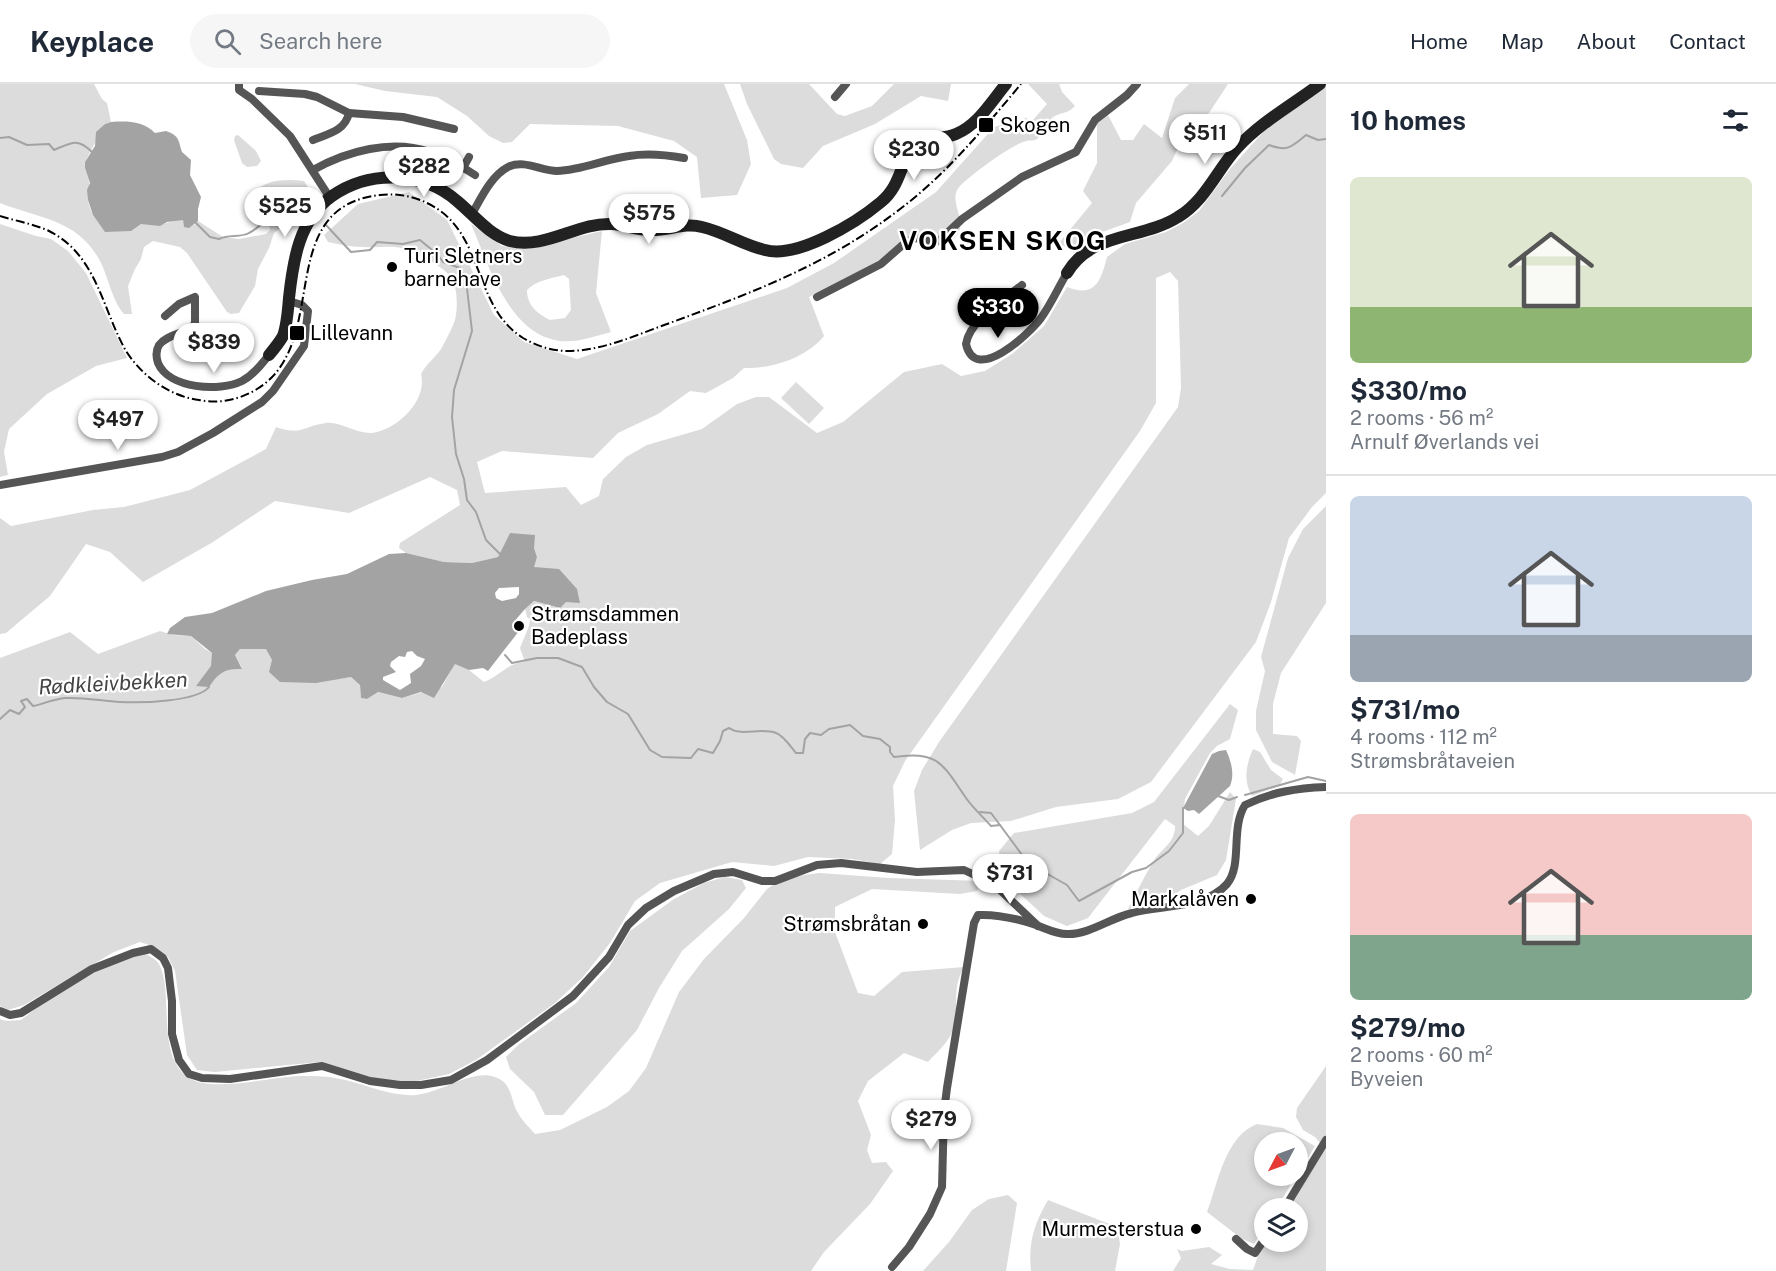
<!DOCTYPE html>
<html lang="en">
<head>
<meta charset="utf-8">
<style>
  :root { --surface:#fff; --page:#f6f6f7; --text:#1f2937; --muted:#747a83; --line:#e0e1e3; --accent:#000 }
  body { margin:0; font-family:"Public Sans",sans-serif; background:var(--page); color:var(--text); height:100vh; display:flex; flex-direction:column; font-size:22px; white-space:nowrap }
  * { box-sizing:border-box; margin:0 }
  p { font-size:20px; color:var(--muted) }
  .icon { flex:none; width:33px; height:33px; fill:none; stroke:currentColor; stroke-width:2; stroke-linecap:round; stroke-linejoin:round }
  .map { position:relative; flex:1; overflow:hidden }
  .sheet { display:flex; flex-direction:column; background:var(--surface); width:450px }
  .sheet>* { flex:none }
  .needle { width:39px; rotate:229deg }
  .buttons { position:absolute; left:1254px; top:1048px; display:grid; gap:12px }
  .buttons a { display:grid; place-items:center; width:54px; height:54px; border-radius:50%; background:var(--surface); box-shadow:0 3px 9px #0003; font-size:30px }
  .price { position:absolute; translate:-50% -51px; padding:0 14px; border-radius:21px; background:#fff; color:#222; font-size:20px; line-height:39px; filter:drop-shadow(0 2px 3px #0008) }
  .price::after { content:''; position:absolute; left:50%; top:36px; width:18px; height:14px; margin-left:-9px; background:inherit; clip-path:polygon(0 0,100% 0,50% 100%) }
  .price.current { background:var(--accent); color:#fff }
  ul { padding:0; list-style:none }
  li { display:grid; align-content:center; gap:12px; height:318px; padding:0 24px }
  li+li { border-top:2px solid var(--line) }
  li span { display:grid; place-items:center; height:186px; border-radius:9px; color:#555 }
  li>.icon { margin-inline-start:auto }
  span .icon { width:108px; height:108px; fill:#fffc; stroke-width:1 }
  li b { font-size:26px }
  h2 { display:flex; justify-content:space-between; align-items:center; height:72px; padding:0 24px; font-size:26px }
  header { display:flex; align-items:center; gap:36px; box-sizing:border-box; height:84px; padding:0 30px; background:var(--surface); border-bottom:2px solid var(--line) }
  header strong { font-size:28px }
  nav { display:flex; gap:33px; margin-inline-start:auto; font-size:21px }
  .search { width:420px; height:54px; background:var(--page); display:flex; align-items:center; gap:15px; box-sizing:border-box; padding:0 21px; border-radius:33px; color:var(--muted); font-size:22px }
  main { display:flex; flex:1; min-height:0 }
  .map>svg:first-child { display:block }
  .green { fill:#dcdcdc; fill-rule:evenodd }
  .water { fill:#a3a3a3; fill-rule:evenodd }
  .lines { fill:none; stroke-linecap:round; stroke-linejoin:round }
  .stream { stroke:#a3a3a3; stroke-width:2 }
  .street { stroke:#555; stroke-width:8 }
  .secondary { stroke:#222; stroke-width:12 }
  .rail { stroke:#000; stroke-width:2; stroke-dasharray:9 3 1.5 3; stroke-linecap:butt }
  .poi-dot { fill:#000; stroke:#fff; stroke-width:2 }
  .labels { text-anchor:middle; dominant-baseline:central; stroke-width:4.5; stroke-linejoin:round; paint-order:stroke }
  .poi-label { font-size:20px; fill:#000; stroke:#fff; text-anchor:start }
  .water-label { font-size:21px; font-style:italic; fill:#444; stroke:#fff }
  .district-label { font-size:26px; font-weight:bold; letter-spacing:1.5px; fill:#000; stroke:#fff }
</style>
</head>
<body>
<header>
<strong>Keyplace</strong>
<div class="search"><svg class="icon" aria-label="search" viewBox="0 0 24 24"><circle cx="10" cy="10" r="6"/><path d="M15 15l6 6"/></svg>Search here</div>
<nav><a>Home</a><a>Map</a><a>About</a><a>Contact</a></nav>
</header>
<main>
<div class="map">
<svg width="1326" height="1187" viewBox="0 0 1326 1187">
  <rect width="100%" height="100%" fill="#fff"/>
  <g class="green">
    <path d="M0,0H94L102,15L107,19L111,38L105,40L85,78C84,86 88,90 89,97C90,103 87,110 88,116C92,143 119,154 141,140H163L181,135L183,136L184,142L194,141L198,137L223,153L239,155L266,150L270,146C269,132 262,123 251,115V112C264,95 284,95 304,97L310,106L311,114L310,121L298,139L279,145L274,149L269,164L258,185L255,202L239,229L231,230L227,228L187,169L180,163L153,157L144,163L141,175L135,185L128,202L132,230H124C112,217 109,195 101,179C79,135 40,135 0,119Z"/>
    <path d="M355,0H724L747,56L751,80L737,111L701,114L697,73L674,57L618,42L530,40L512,58L503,59L489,52L467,32L437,13L385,7Z"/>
    <path d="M740,0H809L837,30L845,32L872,22L894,0H951L948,17L921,12L875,40L823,62L803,84L781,80L774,75L747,20Z"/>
    <path d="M1028,0H1059L1062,8L1075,22C1069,29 1063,28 1055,32C1045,37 1045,52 1035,56C1032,57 1029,56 1026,57C1011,61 972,90 961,101C944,117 973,139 953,155C950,158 946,162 941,162C935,162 923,155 916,152L881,178L809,213L824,252C806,274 772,285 744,284L733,294L706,309L690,307L658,330L618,349L593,374L502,367L477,378L485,409L566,403L581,421L599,412L603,395L626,373L647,361L702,345L737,320L756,313H769L817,349L843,338L904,288L942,280L961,292L985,287L1012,270L1044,242L1067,203C1095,214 1101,197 1107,173L1125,160L1166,148L1183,139L1199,127L1230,85L1265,46L1326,0V409L1312,423L1289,454L1271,518L1256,558L1151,698L1118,715L1056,723L1011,737L971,739L952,746L920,766L914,707L922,686L939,658L1178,323L1181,304L1178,197L1170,188L1156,194V319L1140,347L905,677L893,702L895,736L892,770L880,780L852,775L808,773L774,782L732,778L660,799L635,817L610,859L583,893L555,919L476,976L449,990L417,997H379L320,978L215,988L197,986L187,971L175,887L168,873L155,863L140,858L114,868L24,921L8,926L0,922V574L70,548L98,570L160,547L173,551L191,552L205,565L212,569V582L197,602C212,593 224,584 242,584L235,571L240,565L266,564L272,576L337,595L351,593L360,601L361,614L367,615L377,608L402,614L442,603L455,579L469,586L484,598C501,591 507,579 525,578L520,564L529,542L530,535L527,533L525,525L534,517L560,524L533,483L537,473L534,464L510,449L498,473L472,479L444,478L406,469L399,464L400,459L460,421L457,406L430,393L349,429L275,417L213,458L143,498L110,468L86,460L50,512L6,549L0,550V434L11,442L93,426L124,423L190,406L266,365L276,343C302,352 303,342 326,339C339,337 357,350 372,349C397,346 428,316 421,290C426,280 435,274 441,265C446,256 452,245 455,236C458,224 458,200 449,191C441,181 414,167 402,164C389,161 377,164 365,163C352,163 341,161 328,158L324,151L358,120L409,108L447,136L494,231L524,258L577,275L787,204L834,179L936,108L994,43L1026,34L1032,37L1047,20Z"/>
    <path d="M1189,0H1228L1209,29L1188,41L1172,77L1136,119L1130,138L1094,151L1074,169L1059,159L1092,119L1083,107L1097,79V40L1108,31L1121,56H1133L1144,40L1162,54L1175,14Z"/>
    <path d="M238,51L256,67L261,77L257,82L247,83L242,79L234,56L235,52Z"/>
    <path d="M0,140L36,152L51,155L68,167L86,189L127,274L96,282L47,310L9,345L4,368L8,391L0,393Z"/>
    <path d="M471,140L502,162L529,164L602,147L596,209L611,248C595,252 577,259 560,257C508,250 489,181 471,140ZM564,191L569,195L571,226L565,234L550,236C538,230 527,222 527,206C535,197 552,194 564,191Z"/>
    <path d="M796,298L824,324L809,340L781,314Z"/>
    <path d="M1326,422V519L1281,589L1273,620V650L1297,652L1301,657L1295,691L1272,678L1256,646V627L1265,587L1261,573L1288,474L1303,445Z"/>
    <path d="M1230,620L1238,626L1230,655L1217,662L1210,669L1185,715L1182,739L1198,752L1209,742L1230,708L1236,715L1226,776L1217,791L1181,806L1166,816L1128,825C1136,809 1144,793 1153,778C1161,764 1175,760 1175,742L1165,735L1088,834L1067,842L1044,832L1001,792L999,767L1014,749L1132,729L1154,718Z"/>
    <path d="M1253,665L1260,668L1271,686L1283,695L1279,702L1252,712C1243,697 1246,681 1253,665Z"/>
    <path d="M819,789L889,794L982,797L977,807L960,810L872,805L835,823V848L858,909L874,912L902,888L964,883C950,907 961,926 952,948C948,959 935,970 928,978L904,969L868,997L858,1017L871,1051L867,1066L872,1079L886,1078L893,1087L870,1120L824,1168L811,1187H0V935L6,937L21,936L67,901L129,872L144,869C149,872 156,875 159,880C175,910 154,974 191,995C214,1008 271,993 299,992C310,992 324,992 335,994C362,998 388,1013 416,1011C441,1009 471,985 495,993C513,999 510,1016 518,1029C522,1037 530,1044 535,1050L560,1046L607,1023L629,1007L646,984L679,908L704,875L744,834L767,805L783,794Z"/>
    <path d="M725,793L742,796L746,804L729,825L682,867L659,904L637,946L563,1031H545L534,1008L510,985L506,973L518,961L576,919L609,883L630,847L674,815L704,799Z"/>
    <path d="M1326,982V1187H1173L1181,1174L1177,1165L1182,1167L1209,1163L1222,1171L1211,1180L1230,1185L1253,1186L1259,1169L1268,1158H1298V1125H1288L1324,1064L1315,1053L1303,1046L1296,1033L1297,1024Z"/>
    <path d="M1257,1040L1283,1044L1315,1062L1298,1090V1059H1264V1092H1296L1276,1125H1264V1143L1254,1160L1242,1155L1207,1128C1218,1099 1225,1052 1257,1040Z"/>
    <path d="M1008,1111L1017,1119L1006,1187H923L949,1158L972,1126L989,1115Z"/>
    <path d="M1048,1116L1117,1143L1120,1160L1115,1187H1031C1028,1159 1034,1140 1048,1116Z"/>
  </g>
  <g class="water">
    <path d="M111,38C128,37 143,37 155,49L166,47C180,52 178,56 182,68L191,76L190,91L201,113L198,125V137L189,144L184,143L183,136L167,138L160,142L141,140L131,147L105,148L93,131L88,116L87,106L90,99L85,84V78L95,62L96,48L105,40Z"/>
    <path d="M510,449L535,451L534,464L537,473L534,483L559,485L577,505L580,519L566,518L560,524L534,517L525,525L512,540L514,546L519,547L488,587L483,584L469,586L455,580L434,614L421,608L402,614L378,608L367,615L361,614L360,601L351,593L316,599L280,598L269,588L272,576L266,565H240L235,571L242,585C225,584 218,589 209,603L196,602L211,582L212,569L191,552L167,550L170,544L185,533L212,529L266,507L312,496L347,490L389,470L406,469L444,478L472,479L498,473ZM519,503V510L516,514L502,517L496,514L495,509L499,504ZM412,567L417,572L425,575L421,582L410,590L411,599L400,606L383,596V593L396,588L390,582L391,578L399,572L405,573L407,568Z"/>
    <path d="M1226,666C1231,677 1235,690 1230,702L1199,730L1194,726L1188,727L1183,724L1212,670L1219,667Z"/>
  </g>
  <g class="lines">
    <g class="stream">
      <path d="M0,54L9,53L27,61L49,60L54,66C71,59 77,53 92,68"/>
      <path d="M1222,112L1245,84L1269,61C1288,68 1291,63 1306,51L1318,56L1326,55"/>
      <path d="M196,139L210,153L219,155C229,150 240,154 249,149C257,145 262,138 271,135L278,138L297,129L307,128"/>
      <path d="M326,141L351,168L370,166L377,158L403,160L420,156L437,170L443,178L460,184L466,196L472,247L454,306L452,333L456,370L464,395L467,416L476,428L486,456L500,470"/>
      <path d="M505,571L512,579L537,574H558L582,583L594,603L607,618L628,630L650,666L662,673L691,674L698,665L713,669L720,657L723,647L729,644C742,653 760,643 776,649C783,651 791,663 796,669H803L805,655L810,649L821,651L829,645L850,641L863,652L880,655L890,663V668L894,673C939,666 943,681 966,714C973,724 983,733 991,742L1000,741L1028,779L1067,801L1079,817L1132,788L1146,784L1169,767L1183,749V724"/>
      <path d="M0,635L10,626L19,630L25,623L21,617L27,615L33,622C43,620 54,615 65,614C83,613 102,617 120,618C140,619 197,618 209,603"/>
      <path d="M1245,711L1308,693L1326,697"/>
      <path d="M1218,712L1229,716L1237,713"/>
      <path d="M980,728L991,729L1000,741"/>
    </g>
    <g class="street">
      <path d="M239,0V6L252,15L290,52L330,114"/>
      <path d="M259,7L305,10L317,13L349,29L403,33L454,45"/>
      <path d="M835,13L846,0"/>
      <path d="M313,56C328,50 345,47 349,29"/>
      <path d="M463,84L469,73"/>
      <path d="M313,86C347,67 391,55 430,68C446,73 461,82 475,91"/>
      <path d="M472,130C481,114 491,92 508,83C524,75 541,87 557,87C582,86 605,75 629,72C647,69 667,71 684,74"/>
      <path d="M1022,201C1005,215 969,237 966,260C975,301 1029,250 1041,234C1051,220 1058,204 1067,189"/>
      <path d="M817,213L881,180L906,158L916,154L935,158L940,156L962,135L1022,93L1076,68L1095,36L1127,11L1137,0"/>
      <path d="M165,232L179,220L195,213V240C186,250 167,250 159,261C156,266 156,273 158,279C169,305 220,308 242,297C253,291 261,281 269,271"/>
      <path d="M0,401L162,373L178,368L213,349L262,318L273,307L304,262L308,227L302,221L289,217"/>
      <path d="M0,927L10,931L21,929L92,885L133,869L151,865L163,874L168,884L172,917V950L179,976L189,990L202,994L230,995L322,982L370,997L400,1001H421L451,996L487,976L573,912L609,873L628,841L646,824L674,807L714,790L733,788L762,797H775L817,781L841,779L917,788L964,786L994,800L1038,842"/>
      <path d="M1284,1125L1326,1056"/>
      <path d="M1236,1155L1247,1165L1255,1169L1264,1156"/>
      <path d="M892,1183L909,1163L930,1130L942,1103L944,1028L947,1004L974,839L978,831C998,830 1018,835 1036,841C1047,845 1056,850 1067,850C1089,851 1110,834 1132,829C1161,821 1205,825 1227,800C1243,780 1230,745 1245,721C1272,708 1297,704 1326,703"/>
    </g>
    <g class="secondary">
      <path d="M1067,189C1092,147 1142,156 1178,133C1205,117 1217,86 1237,64C1261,38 1292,21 1320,0"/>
      <path d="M269,271C274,265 279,259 283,252C287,241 288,227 289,214C293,177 299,135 332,112C369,86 423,87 457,117C473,130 489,151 510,157C545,166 578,138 612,140C625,141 637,146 650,146C668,147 684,138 702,143C724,148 743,161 765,166C797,175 856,139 881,118C902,101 900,76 915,62C926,52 943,56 956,50C978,41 991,18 1006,0"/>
    </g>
    <path class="rail" d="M0,132C16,137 34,140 49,147C97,171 102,225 126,267C142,292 169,312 199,316C219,320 239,316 257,305C333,259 271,123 380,111C396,109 413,112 427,119C486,147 471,221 523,254C537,262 552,267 568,267C602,267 636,251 667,240C754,208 830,180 904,122C949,87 985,43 1021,0"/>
  </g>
  <g class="poi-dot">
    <rect x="978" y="33" width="16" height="16" rx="3"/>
    <circle cx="392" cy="183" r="6"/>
    <rect x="289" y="241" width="16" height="16" rx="3"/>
    <circle cx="519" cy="542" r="6"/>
    <circle cx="1251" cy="815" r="6"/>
    <circle cx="923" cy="840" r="6"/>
    <circle cx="1196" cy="1145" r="6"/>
  </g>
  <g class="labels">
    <g class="poi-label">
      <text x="1000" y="41">Skogen</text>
      <text x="404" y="172">Turi Sletners<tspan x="404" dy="23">barnehave</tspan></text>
      <text x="310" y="249">Lillevann</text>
      <text x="531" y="530">Strømsdammen<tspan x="531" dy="23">Badeplass</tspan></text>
      <text x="1239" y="815" text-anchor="end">Markalåven</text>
      <text x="911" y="840" text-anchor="end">Strømsbråtan</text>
      <text x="1184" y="1145" text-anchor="end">Murmesterstua</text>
    </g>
    <g class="water-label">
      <text transform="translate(113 599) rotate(-3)">Rødkleivbekken</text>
    </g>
    <g class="district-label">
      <text x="1003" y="156">VOKSEN SKOG</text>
    </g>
  </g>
</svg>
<div class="buttons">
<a><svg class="needle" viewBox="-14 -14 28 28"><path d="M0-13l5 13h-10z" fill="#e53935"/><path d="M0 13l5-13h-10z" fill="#747a83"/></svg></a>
<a><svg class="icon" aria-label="layers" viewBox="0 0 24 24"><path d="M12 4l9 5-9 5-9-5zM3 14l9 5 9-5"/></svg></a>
</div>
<b class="price" style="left:1205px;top:81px">$511</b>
<b class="price" style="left:914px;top:97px">$230</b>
<b class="price" style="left:424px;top:114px">$282</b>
<b class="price" style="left:285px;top:154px">$525</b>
<b class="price" style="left:649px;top:161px">$575</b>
<b class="price current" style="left:998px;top:255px">$330</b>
<b class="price" style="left:214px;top:290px">$839</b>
<b class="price" style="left:118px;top:367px">$497</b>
<b class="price" style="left:1010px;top:821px">$731</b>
<b class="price" style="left:931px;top:1067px">$279</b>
</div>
<section class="sheet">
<h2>10 homes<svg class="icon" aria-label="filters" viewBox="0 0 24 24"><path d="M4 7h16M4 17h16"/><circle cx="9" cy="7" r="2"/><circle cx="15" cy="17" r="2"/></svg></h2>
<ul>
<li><span style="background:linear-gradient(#dfe7d0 70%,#8fb573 0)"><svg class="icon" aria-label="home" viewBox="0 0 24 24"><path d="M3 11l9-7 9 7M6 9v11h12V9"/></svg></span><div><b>$330/mo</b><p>2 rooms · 56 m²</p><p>Arnulf Øverlands vei</p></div></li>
<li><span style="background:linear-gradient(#c9d6e8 75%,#9aa5b1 0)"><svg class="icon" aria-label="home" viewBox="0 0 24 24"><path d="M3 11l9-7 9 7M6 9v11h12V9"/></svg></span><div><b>$731/mo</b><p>4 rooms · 112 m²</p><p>Strømsbråtaveien</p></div></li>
<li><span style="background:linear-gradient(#f6c9c9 65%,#7fa58c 0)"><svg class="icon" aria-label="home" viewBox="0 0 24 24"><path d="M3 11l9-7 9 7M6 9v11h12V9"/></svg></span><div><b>$279/mo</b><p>2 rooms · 60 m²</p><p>Byveien</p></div></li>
</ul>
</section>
</main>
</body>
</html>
